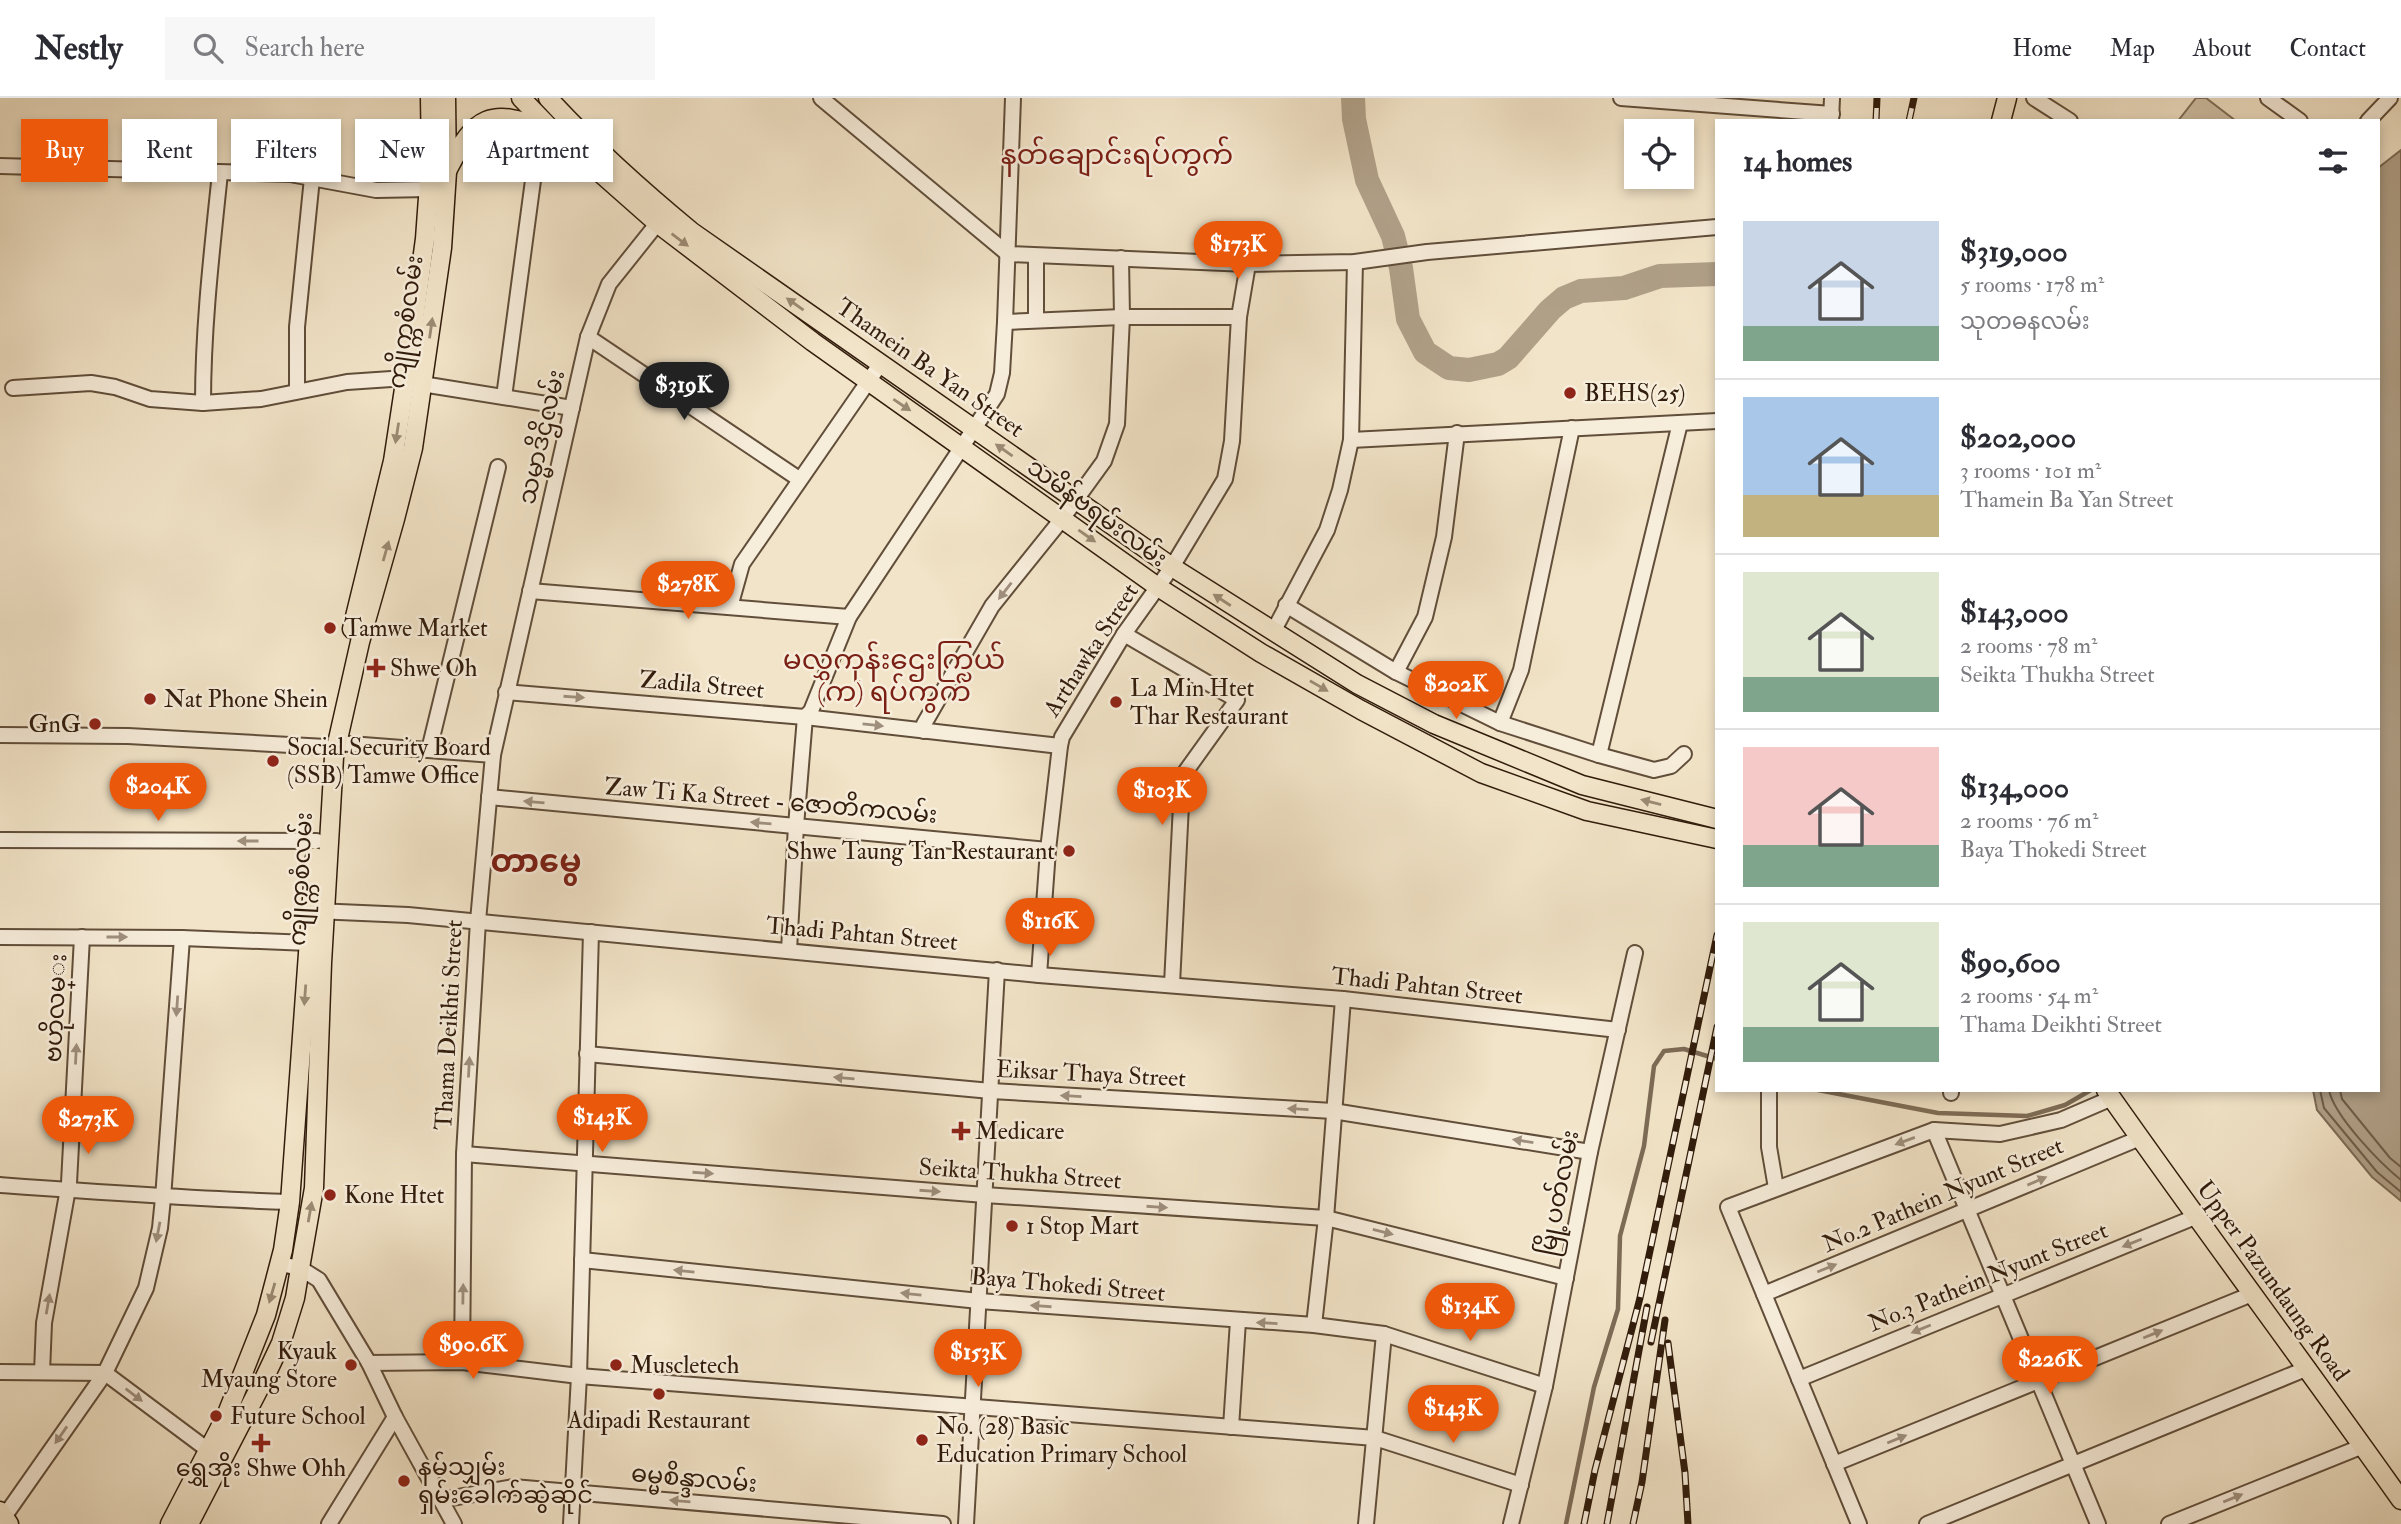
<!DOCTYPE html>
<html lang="en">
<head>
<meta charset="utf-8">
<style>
  :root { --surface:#fff; --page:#f7f7f7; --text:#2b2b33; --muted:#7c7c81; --line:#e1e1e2; --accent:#ea580c }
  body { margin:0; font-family:"IM FELL Double Pica","Noto Sans Myanmar",serif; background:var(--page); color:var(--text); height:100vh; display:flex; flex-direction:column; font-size:26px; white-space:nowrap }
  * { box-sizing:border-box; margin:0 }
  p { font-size:23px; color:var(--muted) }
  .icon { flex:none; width:38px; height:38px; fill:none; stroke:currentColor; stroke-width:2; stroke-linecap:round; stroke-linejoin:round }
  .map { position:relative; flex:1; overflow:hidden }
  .sheet { position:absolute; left:1715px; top:21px; width:665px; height:973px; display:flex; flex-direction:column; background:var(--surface); border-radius:0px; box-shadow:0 4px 10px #0003 }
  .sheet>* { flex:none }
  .banner { position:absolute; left:21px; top:21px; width:665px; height:63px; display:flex; gap:14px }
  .buttons { position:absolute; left:1624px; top:21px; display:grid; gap:14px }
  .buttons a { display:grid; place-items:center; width:70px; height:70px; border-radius:0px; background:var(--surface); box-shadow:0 4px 10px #0003; font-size:35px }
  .price { position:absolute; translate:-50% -60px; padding:0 16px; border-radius:24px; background:var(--accent); color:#fff; font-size:23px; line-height:46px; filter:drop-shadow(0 2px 4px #0008) }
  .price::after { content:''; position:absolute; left:50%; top:42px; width:21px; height:16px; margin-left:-10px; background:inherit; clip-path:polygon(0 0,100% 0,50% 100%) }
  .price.current { background:#222; color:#fff }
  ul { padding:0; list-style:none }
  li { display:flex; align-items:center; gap:21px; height:175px; padding:0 28px }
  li+li { border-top:2px solid var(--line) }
  li span { display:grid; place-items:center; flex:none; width:196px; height:140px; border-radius:0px; color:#555 }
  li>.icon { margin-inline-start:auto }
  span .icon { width:84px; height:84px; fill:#fffc; stroke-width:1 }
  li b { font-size:30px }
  h2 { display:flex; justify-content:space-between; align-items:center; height:84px; padding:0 28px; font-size:30px }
  .tag { padding:0 24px; border-radius:0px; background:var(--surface); box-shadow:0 4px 10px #0003; font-size:24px; line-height:63px }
  .tag.current { background:var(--accent); color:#fff }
  header { display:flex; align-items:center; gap:42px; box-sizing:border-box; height:98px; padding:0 35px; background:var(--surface); border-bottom:2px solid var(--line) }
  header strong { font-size:33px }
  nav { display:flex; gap:38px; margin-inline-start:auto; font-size:24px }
  .search { width:490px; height:63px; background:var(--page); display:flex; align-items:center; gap:18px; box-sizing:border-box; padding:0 24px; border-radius:0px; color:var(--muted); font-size:26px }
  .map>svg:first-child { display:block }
  .green { fill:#d1c2a8; stroke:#816f5a; stroke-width:2 }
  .water { fill:#b0a088; stroke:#7d6b56; stroke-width:2 }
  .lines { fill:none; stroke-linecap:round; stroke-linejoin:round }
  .shore { stroke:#705e4a; stroke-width:2 }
  .stream { stroke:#7d6b56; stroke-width:4.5 }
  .river { stroke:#b0a088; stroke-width:24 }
  .minor-casing { stroke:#614e3a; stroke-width:18 }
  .major-casing { stroke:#311c0b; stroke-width:21 }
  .minor { stroke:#f7eddb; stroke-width:14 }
  .major { stroke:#f2e4c8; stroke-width:18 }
  .rail-casing { stroke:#311c0b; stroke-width:7 }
  .rail { stroke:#f7eddb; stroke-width:4.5; stroke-dasharray:13; stroke-linecap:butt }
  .oneway { fill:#9b8a73 }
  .oneway2 { fill:#9e8f7d }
  .poi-dot { fill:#8f2418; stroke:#f7eddb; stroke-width:2.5 }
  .labels { text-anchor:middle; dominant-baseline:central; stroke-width:5; stroke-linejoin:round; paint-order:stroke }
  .street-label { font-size:24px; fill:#311c0b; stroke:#f7eddb }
  .poi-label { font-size:24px; fill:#311c0b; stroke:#f7eddb; text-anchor:start }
  .quarter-label { font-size:28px; fill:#7a1f14; stroke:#f7eddb }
  .district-label { font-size:32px; font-weight:bold; fill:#7a1f14; stroke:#f7eddb }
</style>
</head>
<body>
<header>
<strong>Nestly</strong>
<div class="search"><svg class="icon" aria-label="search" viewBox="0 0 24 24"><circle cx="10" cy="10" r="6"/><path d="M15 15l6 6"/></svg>Search here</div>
<nav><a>Home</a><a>Map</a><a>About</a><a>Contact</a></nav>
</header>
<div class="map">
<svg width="2401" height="1426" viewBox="0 0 2401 1426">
  <rect width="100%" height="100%" fill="#f2e4c8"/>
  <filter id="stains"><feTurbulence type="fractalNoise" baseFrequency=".00286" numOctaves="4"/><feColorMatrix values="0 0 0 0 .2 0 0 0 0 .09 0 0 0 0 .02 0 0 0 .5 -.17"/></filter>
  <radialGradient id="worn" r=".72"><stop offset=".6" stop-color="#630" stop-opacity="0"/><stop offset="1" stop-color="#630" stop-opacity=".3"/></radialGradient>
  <path class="green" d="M2196,0H2206L2236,23H2178Z"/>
  <path class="water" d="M2401,52V1103L2372,1079L2317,1012L2313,992H2378V70Z"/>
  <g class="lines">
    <g class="shore">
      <path d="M2320,992L2324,1010L2377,1074L2401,1094"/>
      <path d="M2329,992C2334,1018 2380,1065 2401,1082"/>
      <path d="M2340,992L2342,1001L2390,1060L2401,1069"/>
    </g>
    <g class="stream">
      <path d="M1818,992L1938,1015L2027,1018L2065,1007L2091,992"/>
      <path d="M1566,1426L1594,1289L1618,1211L1620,1138L1644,1048L1654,968L1664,953L1684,951L1717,961"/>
    </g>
    <path class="river" d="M1353,0L1354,21L1367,82L1393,138L1401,170L1408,221L1425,254L1449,270L1469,272L1498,266L1508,260L1550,212L1564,200L1581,193L1624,190L1660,178L1717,176"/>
    <defs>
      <g id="minor">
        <path d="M821,0L1008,156"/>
        <path d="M1621,0L1832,16"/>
        <path d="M2034,0L2070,23"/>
        <path d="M2268,0L2300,23"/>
        <path d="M1831,23L1832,0"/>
        <path d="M2368,23L2390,0"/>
        <path d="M0,68L290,76L376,92L429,91"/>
        <path d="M1008,156L1248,166L1355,164L1427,154L1717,129"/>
        <path d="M1036,221V158"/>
        <path d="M1005,224L1122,219H1239"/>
        <path d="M588,239L799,381"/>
        <path d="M422,286L572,310"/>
        <path d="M13,290L91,285L115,289L150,301L203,305L261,301L347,284L406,280"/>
        <path d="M297,293V229L312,80"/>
        <path d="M504,299L534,75"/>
        <path d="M203,305C203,228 212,152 220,75"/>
        <path d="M1351,342L1717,323"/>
        <path d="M530,493L849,519"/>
        <path d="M1286,507L1396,574L1500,625L1599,657L1654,672L1671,668L1684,656"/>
        <path d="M730,509L742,466L881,265"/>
        <path d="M1273,534L1327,432L1340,392L1351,342L1355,164"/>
        <path d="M1124,536L1237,602L1186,673L1182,687L1172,886"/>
        <path d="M1396,574L1425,519L1444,439L1457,335"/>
        <path d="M506,594L805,619L1060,648"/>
        <path d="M805,619L811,613L849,519L997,296L1002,275L1005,224L1013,0"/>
        <path d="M1500,625L1521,572L1572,330"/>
        <path d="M924,633V626L992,508L1062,421L1104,363L1117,326L1122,219L1121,160"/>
        <path d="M0,637L128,638L326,649"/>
        <path d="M337,645L493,657"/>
        <path d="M429,652L498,369"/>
        <path d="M1599,657L1680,325"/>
        <path d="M489,699L1048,752"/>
        <path d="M0,742L317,743"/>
        <path d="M316,813L408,817L1039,877L1343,901L1618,932"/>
        <path d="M0,839L182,840L309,845"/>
        <path d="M789,852L796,728L805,619"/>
        <path d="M1039,877L1048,752L1060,648L1062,639L1124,536L1172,469L1225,381L1232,343L1239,219L1248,166"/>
        <path d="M587,956L991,993L1333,1013L1590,1054"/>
        <path d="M1769,992V1049L1776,1090"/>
        <path d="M1951,995V992"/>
        <path d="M1934,1032L2098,1426"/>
        <path d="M464,1056L985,1097L1326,1120L1566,1180"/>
        <path d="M0,1087C97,1094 193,1101 290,1104"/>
        <path d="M582,1162L979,1203L1314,1227L1384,1236L1545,1288"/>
        <path d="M280,1166L300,1170L319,1182L369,1265L395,1319L454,1426"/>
        <path d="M1764,1196L2140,1040"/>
        <path d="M1314,1227L1326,1120L1343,901"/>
        <path d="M462,1264L464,1056L478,823L493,657L588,239L609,186L664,117"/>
        <path d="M369,1265L462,1264L579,1278L1375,1340L1521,1387"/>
        <path d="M0,1274L105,1275L208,1352"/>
        <path d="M42,1274L44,1225L69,1085L82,839"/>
        <path d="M1799,1281L2195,1119"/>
        <path d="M1231,1329L1238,1223"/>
        <path d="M1834,1366L2252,1196"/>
        <path d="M441,1402L513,1389L943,1426"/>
        <path d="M4,1419L105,1275L146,1190L160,1130L163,1100L182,840"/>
        <path d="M329,1426L395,1319"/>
        <path d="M571,1426L579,1278L591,834"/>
        <path d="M966,1426L997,872"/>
        <path d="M1366,1426L1384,1236"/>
        <path d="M1511,1426L1545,1288L1590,1054L1635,855"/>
        <path d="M1859,1426L1728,1109L1934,1032L2000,1036L2061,1022L2112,1000"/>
        <path d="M1927,1426L2308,1270"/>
        <path d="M2169,1426L2363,1348"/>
      </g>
      <g id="major">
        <path d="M521,0L554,34L657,125L813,244L1158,489L1261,555L1361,612L1481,675L1587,713L1717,741"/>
        <path d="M548,0C593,49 641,92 692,134L1172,469L1357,586L1434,626L1582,687L1717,721"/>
        <path d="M2001,23L2007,0"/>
        <path d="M448,71C476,17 489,10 547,31"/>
        <path d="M352,531L393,363L409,258L425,141L431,58L430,0"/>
        <path d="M2106,992C2203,1130 2304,1265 2401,1402"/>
        <path d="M0,1413L9,1426"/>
        <path d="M170,1426L226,1318L266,1217L283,1152L290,1104L315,759"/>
        <path d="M189,1426L264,1281L281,1245L295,1200L300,1170L314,1090L322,865L334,659L360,544L395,421L413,350L442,150L447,74L446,0"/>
      </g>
    </defs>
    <use href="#minor" class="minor-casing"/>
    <use href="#major" class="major-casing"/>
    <use href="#minor" class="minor"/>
    <use href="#major" class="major"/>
    <defs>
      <g id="rail">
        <path d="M1876,23L1877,0"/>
        <path d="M1909,23L1914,0"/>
        <path d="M1651,1244L1717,929"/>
        <path d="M1668,1245L1685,1375L1688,1426"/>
        <path d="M1584,1426L1595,1372L1640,1200L1717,837"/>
        <path d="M1607,1426L1647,1209"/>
        <path d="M1633,1426L1642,1384L1665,1222"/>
      </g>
    </defs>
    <use href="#rail" class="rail-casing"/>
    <use href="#rail" class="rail"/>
  </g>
  <defs><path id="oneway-solid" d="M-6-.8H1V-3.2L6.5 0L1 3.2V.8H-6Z" transform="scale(1.75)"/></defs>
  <g class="oneway">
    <use href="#oneway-solid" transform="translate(680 142) rotate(37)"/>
    <use href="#oneway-solid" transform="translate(795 206) rotate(-145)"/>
    <use href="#oneway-solid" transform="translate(431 230) rotate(-82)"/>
    <use href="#oneway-solid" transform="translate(902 307) rotate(34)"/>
    <use href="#oneway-solid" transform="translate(397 335) rotate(99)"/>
    <use href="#oneway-solid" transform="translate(1004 352) rotate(-145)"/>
    <use href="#oneway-solid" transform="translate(1087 438) rotate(35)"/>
    <use href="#oneway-solid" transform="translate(386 453) rotate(-74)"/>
    <use href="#oneway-solid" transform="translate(1222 502) rotate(-147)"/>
    <use href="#oneway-solid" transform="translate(1319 588) rotate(30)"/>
    <use href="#oneway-solid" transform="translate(1651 704) rotate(-166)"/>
    <use href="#oneway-solid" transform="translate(305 897) rotate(94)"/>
    <use href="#oneway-solid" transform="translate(310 1114) rotate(-80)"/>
    <use href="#oneway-solid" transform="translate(272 1195) rotate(106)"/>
  </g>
  <g class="oneway2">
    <use href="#oneway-solid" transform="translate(1005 493) rotate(128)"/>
    <use href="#oneway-solid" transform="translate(574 599) rotate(4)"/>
    <use href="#oneway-solid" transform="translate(873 627) rotate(6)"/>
    <use href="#oneway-solid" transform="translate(534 704) rotate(-175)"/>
    <use href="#oneway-solid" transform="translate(761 725) rotate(-175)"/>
    <use href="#oneway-solid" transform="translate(248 743) rotate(-180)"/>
    <use href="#oneway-solid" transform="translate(117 839)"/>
    <use href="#oneway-solid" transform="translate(177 908) rotate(94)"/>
    <use href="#oneway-solid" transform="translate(76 956) rotate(-87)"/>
    <use href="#oneway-solid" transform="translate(469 969) rotate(-87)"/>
    <use href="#oneway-solid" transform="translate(844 980) rotate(-175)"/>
    <use href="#oneway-solid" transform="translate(1071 998) rotate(-177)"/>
    <use href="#oneway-solid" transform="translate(1298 1011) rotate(-177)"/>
    <use href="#oneway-solid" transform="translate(1523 1043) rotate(-171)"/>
    <use href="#oneway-solid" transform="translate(1905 1043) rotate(160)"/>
    <use href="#oneway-solid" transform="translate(703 1075) rotate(4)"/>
    <use href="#oneway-solid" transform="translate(2037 1083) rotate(-23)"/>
    <use href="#oneway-solid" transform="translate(930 1093) rotate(4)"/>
    <use href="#oneway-solid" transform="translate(1157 1109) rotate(4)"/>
    <use href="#oneway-solid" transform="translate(158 1134) rotate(101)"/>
    <use href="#oneway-solid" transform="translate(1383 1134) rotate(14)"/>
    <use href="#oneway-solid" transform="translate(2132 1145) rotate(158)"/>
    <use href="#oneway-solid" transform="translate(1827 1170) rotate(-22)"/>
    <use href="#oneway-solid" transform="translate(684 1173) rotate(-174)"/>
    <use href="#oneway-solid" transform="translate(463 1196) rotate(-89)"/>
    <use href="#oneway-solid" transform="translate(911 1196) rotate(-174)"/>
    <use href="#oneway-solid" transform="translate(48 1206) rotate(-80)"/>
    <use href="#oneway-solid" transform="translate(1041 1208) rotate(-176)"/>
    <use href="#oneway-solid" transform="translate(1267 1225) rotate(-177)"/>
    <use href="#oneway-solid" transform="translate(1921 1231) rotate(158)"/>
    <use href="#oneway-solid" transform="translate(2153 1236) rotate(-22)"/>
    <use href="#oneway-solid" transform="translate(134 1297) rotate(37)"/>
    <use href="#oneway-solid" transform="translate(61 1337) rotate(125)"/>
    <use href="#oneway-solid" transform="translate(1897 1341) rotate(-22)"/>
    <use href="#oneway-solid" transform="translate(2233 1400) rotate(-22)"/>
    <use href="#oneway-solid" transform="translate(680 1403) rotate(-175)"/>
  </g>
  <g class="poi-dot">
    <circle cx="1570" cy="295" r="7"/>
    <circle cx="330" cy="530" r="7"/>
    <path d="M372.5 559.5h7v7h7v7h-7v7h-7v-7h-7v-7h7z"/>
    <circle cx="150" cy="601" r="7"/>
    <circle cx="1116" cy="604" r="7"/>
    <circle cx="95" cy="626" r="7"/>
    <circle cx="273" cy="663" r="7"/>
    <circle cx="1069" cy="753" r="7"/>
    <path d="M957.5 1022.5h7v7h7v7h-7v7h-7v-7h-7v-7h7z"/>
    <circle cx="330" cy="1097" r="7"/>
    <circle cx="1012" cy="1128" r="7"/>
    <circle cx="351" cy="1267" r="7"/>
    <circle cx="616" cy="1267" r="7"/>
    <circle cx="659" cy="1296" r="7"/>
    <circle cx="216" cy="1318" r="7"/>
    <circle cx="922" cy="1342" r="7"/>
    <path d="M257.5 1334.5h7v7h7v7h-7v7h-7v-7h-7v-7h7z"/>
    <circle cx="404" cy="1383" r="7"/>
  </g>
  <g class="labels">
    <g class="street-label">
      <text transform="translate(406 224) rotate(-82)">ကျိုက္ကစံလမ်း</text>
      <text transform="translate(930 270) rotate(35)">Thamein Ba Yan Street</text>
      <text transform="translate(542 339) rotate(-77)">သမ္မာဒိဌိလမ်း</text>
      <text transform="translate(1097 415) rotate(36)">သမိန်ဗရမ်းလမ်း</text>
      <text transform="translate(1091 552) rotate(-57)">Arthawka Street</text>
      <text transform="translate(702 587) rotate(5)">Zadila Street</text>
      <text transform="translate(771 703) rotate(5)">Zaw Ti Ka Street - ဇောတိကလမ်း</text>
      <text transform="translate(301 781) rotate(-87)">ကျိုက္ကစံလမ်း</text>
      <text transform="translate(862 836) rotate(5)">Thadi Pahtan Street</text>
      <text transform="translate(1427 888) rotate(6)">Thadi Pahtan Street</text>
      <text transform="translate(56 910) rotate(-87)">ဗဟိုလမ္း</text>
      <text transform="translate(449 927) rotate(-87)">Thama Deikhti Street</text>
      <text transform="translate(1091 976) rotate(3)">Eiksar Thaya Street</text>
      <text transform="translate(1020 1076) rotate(4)">Seikta Thukha Street</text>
      <text transform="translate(1559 1095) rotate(-79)">မြို့ပတ်လမ်း</text>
      <text transform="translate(1943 1097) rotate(-23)">No.2 Pathein Nyunt Street</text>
      <text transform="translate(1988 1179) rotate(-22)">No.3 Pathein Nyunt Street</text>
      <text transform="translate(2273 1183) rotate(54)">Upper Pazundaung Road</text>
      <text transform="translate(1068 1187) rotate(5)">Baya Thokedi Street</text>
      <text transform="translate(694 1381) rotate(5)">ဓမ္မစိန္ဒာလမ်း</text>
    </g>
    <g class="poi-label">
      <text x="1584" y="295">BEHS(25)</text>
      <text x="344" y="530">Tamwe Market</text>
      <text x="390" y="570">Shwe Oh</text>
      <text x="1130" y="590">La Min Htet<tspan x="1130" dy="28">Thar Restaurant</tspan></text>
      <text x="164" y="601">Nat Phone Shein</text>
      <text x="81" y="626" text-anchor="end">GnG</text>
      <text x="287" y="649">Social Security Board<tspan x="287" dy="28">(SSB) Tamwe Office</tspan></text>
      <text x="1055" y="753" text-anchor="end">Shwe Taung Tan Restaurant</text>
      <text x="975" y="1033">Medicare</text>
      <text x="344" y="1097">Kone Htet</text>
      <text x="1026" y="1128">1 Stop Mart</text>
      <text x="337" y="1253" text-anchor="end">Kyauk<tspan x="337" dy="28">Myaung Store</tspan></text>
      <text x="630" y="1267">Muscletech</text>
      <text x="230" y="1318">Future School</text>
      <text x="659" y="1322" text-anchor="middle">Adipadi Restaurant</text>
      <text x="936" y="1328">No. (28) Basic<tspan x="936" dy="28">Education Primary School</tspan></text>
      <text x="418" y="1369">နမ့်သျှမ်း<tspan x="418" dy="28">ရှမ်းခေါက်ဆွဲဆိုင်</tspan></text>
      <text x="261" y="1370" text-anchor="middle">ရွှေအိုး Shwe Ohh</text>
    </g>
    <g class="quarter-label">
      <text x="1117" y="57">နတ်ချောင်းရပ်ကွက်</text>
      <text x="894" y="562">မလွှကုန်းဌေးကြွယ်<tspan x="894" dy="32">(က) ရပ်ကွက်</tspan></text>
    </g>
    <g class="district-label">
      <text x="536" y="764">တာမွေ</text>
    </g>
  </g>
  <rect width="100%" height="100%" filter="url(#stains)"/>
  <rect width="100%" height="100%" fill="url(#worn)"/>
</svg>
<div class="buttons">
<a><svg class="icon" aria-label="locate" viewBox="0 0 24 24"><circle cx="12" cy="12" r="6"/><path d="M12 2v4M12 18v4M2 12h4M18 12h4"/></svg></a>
</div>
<b class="price" style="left:1238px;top:183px">$173K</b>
<b class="price current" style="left:684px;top:324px">$319K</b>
<b class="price" style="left:688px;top:523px">$278K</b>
<b class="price" style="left:1456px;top:623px">$202K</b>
<b class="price" style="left:158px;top:725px">$204K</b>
<b class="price" style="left:1162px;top:729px">$103K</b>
<b class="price" style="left:1050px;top:860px">$116K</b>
<b class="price" style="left:602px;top:1056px">$143K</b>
<b class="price" style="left:88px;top:1058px">$273K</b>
<b class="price" style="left:1470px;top:1245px">$134K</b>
<b class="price" style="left:473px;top:1283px">$90.6K</b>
<b class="price" style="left:978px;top:1291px">$153K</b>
<b class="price" style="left:2050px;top:1298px">$226K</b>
<b class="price" style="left:1453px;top:1347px">$143K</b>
<div class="banner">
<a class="tag current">Buy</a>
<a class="tag">Rent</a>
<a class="tag">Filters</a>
<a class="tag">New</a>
<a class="tag">Apartment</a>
</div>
<section class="sheet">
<h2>14 homes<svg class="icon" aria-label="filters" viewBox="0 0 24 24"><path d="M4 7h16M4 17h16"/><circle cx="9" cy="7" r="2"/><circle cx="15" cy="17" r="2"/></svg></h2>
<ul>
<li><span style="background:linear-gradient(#c9d6e8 75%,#7fa58c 0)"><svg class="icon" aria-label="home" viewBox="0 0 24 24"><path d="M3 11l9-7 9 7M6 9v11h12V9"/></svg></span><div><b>$319,000</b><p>5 rooms · 178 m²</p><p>သုတဓနလမ်း</p></div></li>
<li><span style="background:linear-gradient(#a9c7e8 70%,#c2b280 0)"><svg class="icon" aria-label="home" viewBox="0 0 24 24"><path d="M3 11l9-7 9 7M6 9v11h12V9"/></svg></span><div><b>$202,000</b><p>3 rooms · 101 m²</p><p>Thamein Ba Yan Street</p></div></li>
<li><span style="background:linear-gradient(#dfe7d0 75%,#7fa58c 0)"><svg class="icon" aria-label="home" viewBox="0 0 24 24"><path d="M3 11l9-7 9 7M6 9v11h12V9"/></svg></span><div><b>$143,000</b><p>2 rooms · 78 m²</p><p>Seikta Thukha Street</p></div></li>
<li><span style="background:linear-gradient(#f6c9c9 70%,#7fa58c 0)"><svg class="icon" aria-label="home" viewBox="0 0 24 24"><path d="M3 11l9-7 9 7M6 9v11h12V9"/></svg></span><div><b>$134,000</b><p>2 rooms · 76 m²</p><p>Baya Thokedi Street</p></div></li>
<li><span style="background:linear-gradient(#dfe7d0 75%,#7fa58c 0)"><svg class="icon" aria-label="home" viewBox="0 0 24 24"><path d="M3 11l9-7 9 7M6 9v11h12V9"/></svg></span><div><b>$90,600</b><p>2 rooms · 54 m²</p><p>Thama Deikhti Street</p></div></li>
</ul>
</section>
</div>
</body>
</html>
